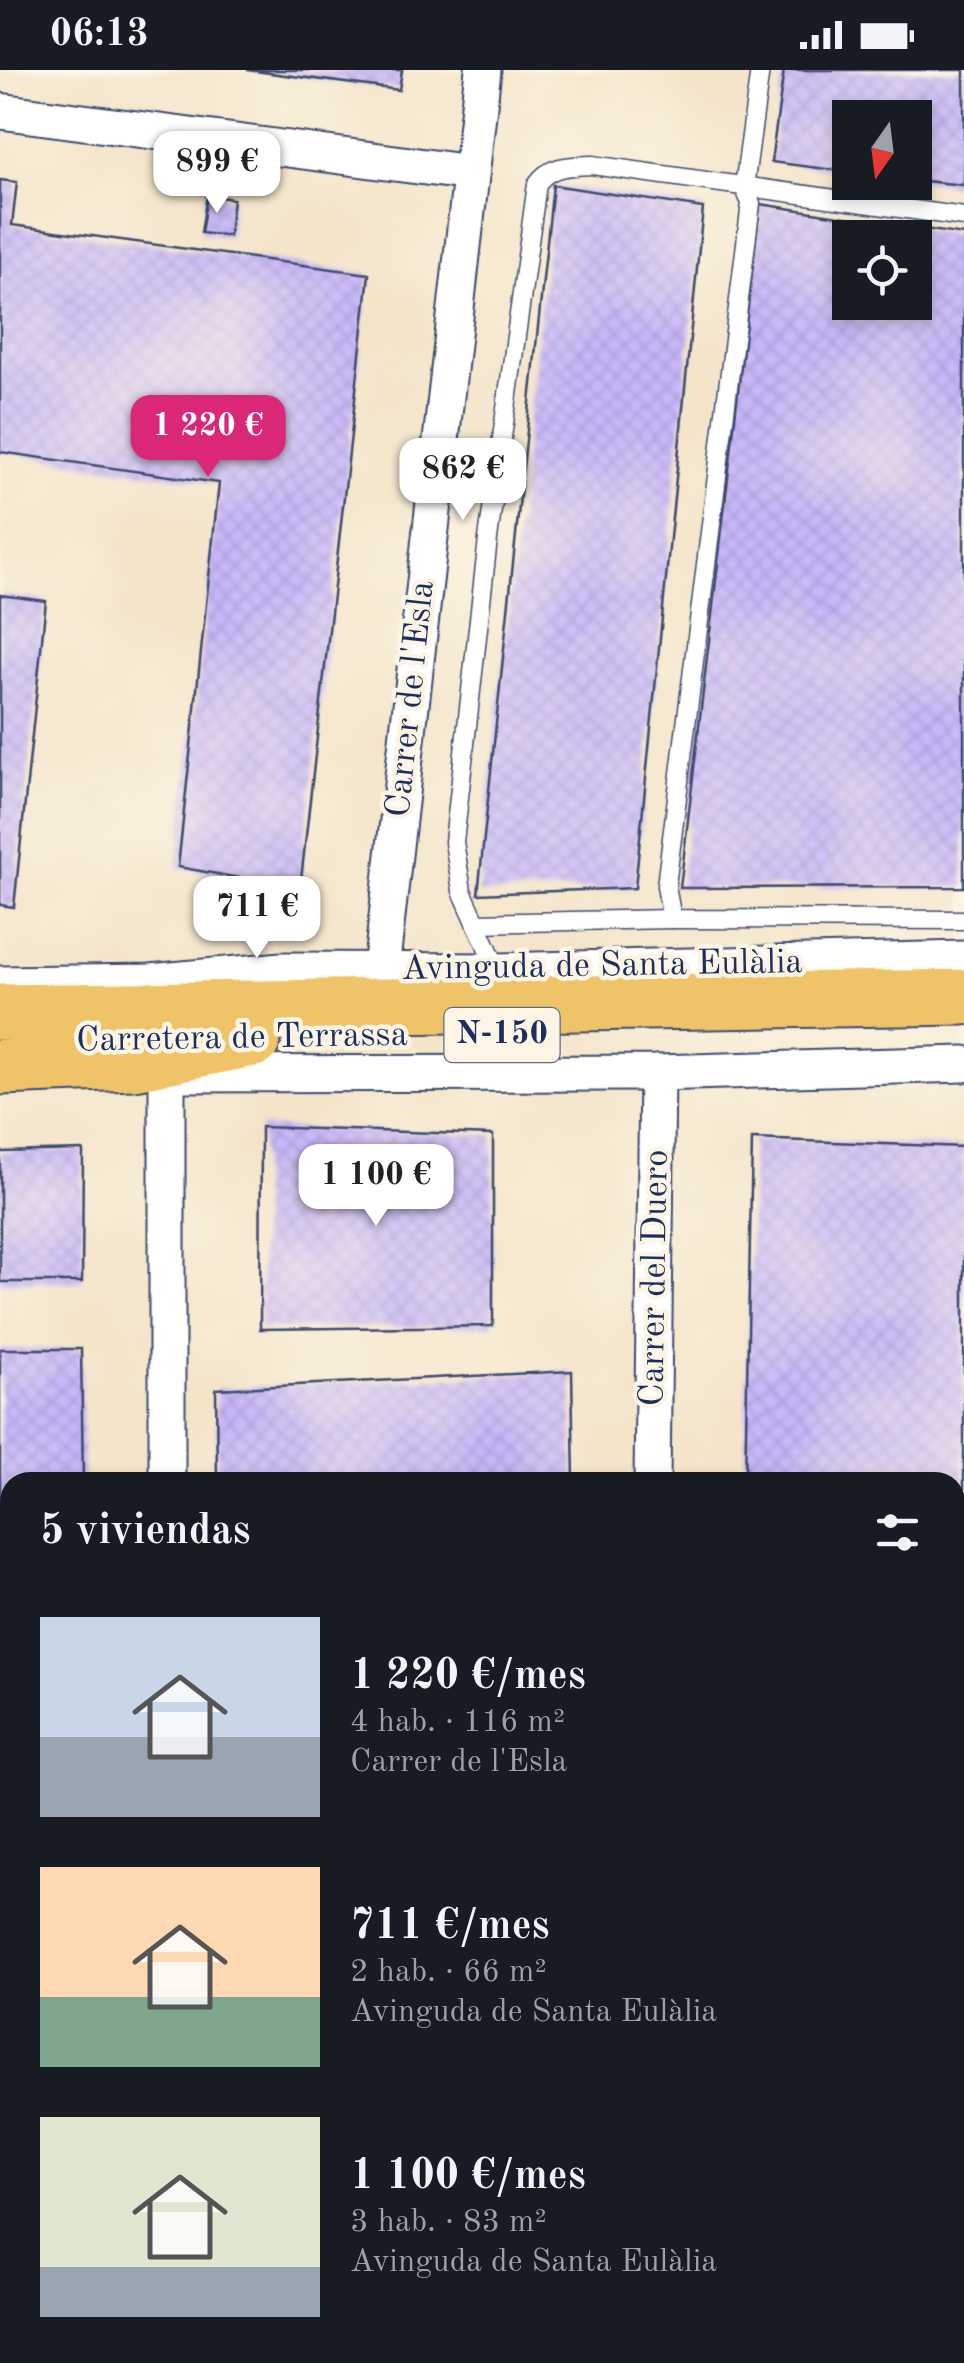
<!DOCTYPE html>
<html lang="es">
<head>
<meta charset="utf-8">
<style>
  :root { --surface:#171b24; --page:#20242c; --text:#f1f3f6; --muted:#9ea1a6; --accent:#db2777 }
  body { margin:0; font-family:"Old Standard TT",serif; background:var(--page); color:var(--text); height:100vh; display:flex; flex-direction:column; font-size:38px; white-space:nowrap }
  * { box-sizing:border-box; margin:0 }
  p { font-size:32px; color:var(--muted) }
  .icon { flex:none; width:55px; height:55px; fill:none; stroke:currentColor; stroke-width:2; stroke-linecap:round; stroke-linejoin:round }
  .map { position:relative; flex:1; overflow:hidden }
  .sheet { position:absolute; left:0px; top:1402px; width:965px; height:892px; display:flex; flex-direction:column; background:var(--surface); border-radius:30px 30px 0 0; box-shadow:0 5px 15px #0003 }
  .sheet>* { flex:none }
  .needle { width:65px; rotate:194deg }
  .fabs { position:absolute; left:832px; top:30px; display:grid; gap:20px }
  .fabs a { display:grid; place-items:center; width:100px; height:100px; border-radius:0px; background:var(--surface); box-shadow:0 5px 15px #0003; font-size:50px }
  .price { position:absolute; translate:-50% -85px; padding:0 22px; border-radius:20px; background:#fff; color:#222; font-size:32px; line-height:65px; filter:drop-shadow(0 2px 5px #0008) }
  .price::after { content:''; position:absolute; left:50%; top:60px; width:30px; height:22px; margin-left:-15px; background:inherit; clip-path:polygon(0 0,100% 0,50% 100%) }
  .price.active { background:var(--accent); color:#fff }
  ul { padding:0; list-style:none }
  li { display:flex; align-items:center; gap:30px; height:250px; padding:0 40px }
  li span { display:grid; place-items:center; flex:none; width:280px; height:200px; border-radius:0px; color:#555 }
  li>.icon { margin-inline-start:auto }
  span .icon { width:120px; height:120px; fill:#fffc; stroke-width:1 }
  li b { font-size:42px }
  h2 { display:flex; justify-content:space-between; align-items:center; height:120px; padding:0 40px; font-size:42px }
  .status { display:flex; justify-content:space-between; align-items:center; height:70px; padding:0 50px; background:var(--surface); direction:ltr }
  .status svg { height:28px; fill:currentColor }
  .map>svg:first-child { display:block }
  .building { fill:url(#building-cross-hatch); fill-rule:evenodd }
  .lines { fill:none; stroke-linecap:round; stroke-linejoin:round }
  .lane-casing { stroke:#3c4a6e; stroke-width:21 }
  .street-casing { stroke:#3c4a6e; stroke-width:39 }
  .primary-casing { stroke:#3c4a6e; stroke-width:59 }
  .lane { stroke:#fff; stroke-width:18 }
  .street { stroke:#fff; stroke-width:35 }
  .primary { stroke:#efc469; stroke-width:55 }
  .labels { text-anchor:middle; dominant-baseline:central; stroke-width:9; stroke-linejoin:round; paint-order:stroke }
  .shield { fill:#fcf5e5; stroke:#5e6a86; stroke-width:2.5 }
  .shield-label { font-size:32px; font-weight:bold; fill:#1b2f5e }
  .street-label { font-size:35px; fill:#1b2f5e; stroke:#fcf5e5 }
</style>
</head>
<body>
<div class="status"><b>06:13</b><svg viewBox="0 0 49 12"><path d="M0 12V9h3v3zM5 12V6h3v6zM10 12V3h3v9zM15 12V0h3v12zM26 1h20v11H26zM47 4h2v5h-2z"/></svg></div>
<div class="map">
<svg width="964" height="2293" viewBox="0 0 964 2293">
  <defs>
    <pattern id="building-cross-hatch" width="8" height="8" patternUnits="userSpaceOnUse" patternTransform="scale(2.5)"><rect width="8" height="8" fill="#c8b8f9"/><path d="M0 0l8 8M0 8l8-8" fill="none" stroke="#ab9ed8"/></pattern>
  </defs>
  <rect width="100%" height="100%" fill="#fcf5e5"/>
  <filter id="ink" filterUnits="userSpaceOnUse"><feTurbulence type="fractalNoise" baseFrequency=".01" numOctaves="2"/><feDisplacementMap in="SourceGraphic" scale="20" xChannelSelector="R" yChannelSelector="G"/><feConvolveMatrix kernelMatrix="1 2 1 2 8 2 1 2 1" color-interpolation-filters="sRGB"/></filter>
  <filter id="wash" filterUnits="userSpaceOnUse"><feTurbulence type="fractalNoise" baseFrequency=".0048" numOctaves="4" result="noise"/><feDisplacementMap in="SourceGraphic" scale="40" xChannelSelector="R" yChannelSelector="G"/><feGaussianBlur stdDeviation="2.25" result="paint"/><feColorMatrix in="noise" values="0 0 0 0 0 0 0 0 0 0 0 0 0 0 0 0 0 1.4 0 .05"/><feComposite in="paint" operator="in"/></filter>
  <g filter="url(#wash)">
    <rect width="100%" height="100%" fill="#f4e5ca"/>
    <g id="blocks">
      <g class="building">
        <path d="M247,0H402L399,20Z"/>
        <path d="M784,0H964V115L915,110V48H850V102L771,92Z"/>
        <path d="M0,110L17,112L12,155L369,204L300,819L178,797L219,413L0,382Z"/>
        <path d="M553,115L703,138L635,818L478,824Z"/>
        <path d="M207,125L233,129L229,166L201,163Z"/>
        <path d="M760,134L964,165V817L680,818ZM850,168H915V232H850Z"/>
        <path d="M0,525L46,531L14,837L0,835Z"/>
        <path d="M261,1057L493,1065V1256L260,1259Z"/>
        <path d="M752,1069L964,1077V2293H740L732,2285H955V1412H745Z"/>
        <path d="M83,1080L82,1212H0V1082Z"/>
        <path d="M0,1279H81L83,1412H10V2285H92L93,2293H0Z"/>
        <path d="M572,1301L574,1412H217L216,1319Z"/>
        <rect x="233" y="2285" width="339" height="8"/>
      </g>
    </g>
  </g>
  <g filter="url(#ink)">
    <use href="#blocks" fill-opacity="0" stroke="#3c4a6e" stroke-width="2.5"/>
    <g class="lines">
      <defs>
        <g id="lane">
          <path d="M760,0L744,117L751,133L666,816L672,849L964,850"/>
          <path d="M476,853L672,849"/>
          <path d="M498,901L462,821L454,772L488,469L537,114C550,95 569,96 592,95L964,147"/>
        </g>
        <g id="street">
          <path d="M0,41L471,103"/>
          <path d="M381,900L483,0"/>
          <path d="M0,914L150,912L282,900L498,901L964,889"/>
          <path d="M167,1004V1412"/>
          <path d="M173,1004L657,1003L964,994"/>
          <path d="M652,1412L657,1003"/>
          <path d="M168,2285V2293"/>
          <path d="M641,2293V2285"/>
        </g>
        <g id="primary">
          <path d="M0,942L964,927"/>
          <path d="M0,997L134,992L253,969"/>
        </g>
      </defs>
      <use href="#lane" class="lane-casing"/>
      <use href="#street" class="street-casing"/>
      <use href="#primary" class="primary-casing"/>
      <use href="#lane" class="lane"/>
      <use href="#street" class="street"/>
      <use href="#primary" class="primary"/>
    </g>
  </g>
  <g class="labels">
    <rect class="shield" x="444.5" y="938" width="115" height="54" rx="8"/>
    <g class="shield-label">
      <text x="502" y="965">N-150</text>
    </g>
    <g class="street-label">
      <text transform="translate(411 629) rotate(-84)">Carrer de l'Esla</text>
      <text transform="translate(602 896) rotate(-1)">Avinguda de Santa Eulàlia</text>
      <text transform="translate(242 968) rotate(-1)">Carretera de Terrassa</text>
      <text transform="translate(655 1208) rotate(-89)">Carrer del Duero</text>
    </g>
  </g>
</svg>
<div class="fabs">
<a><svg class="needle" viewBox="-14 -14 28 28"><path d="M0-13l5 13h-10z" fill="#e53935"/><path d="M0 13l5-13h-10z" fill="#9ea1a6"/></svg></a>
<a><svg class="icon" aria-label="locate" viewBox="0 0 24 24"><circle cx="12" cy="12" r="6"/><path d="M12 2v4M12 18v4M2 12h4M18 12h4"/></svg></a>
</div>
<b class="price" style="left:217px;top:146px">899 €</b>
<b class="price active" style="left:208px;top:410px">1 220 €</b>
<b class="price" style="left:463px;top:453px">862 €</b>
<b class="price" style="left:257px;top:891px">711 €</b>
<b class="price" style="left:376px;top:1159px">1 100 €</b>
<section class="sheet">
<h2>5 viviendas<svg class="icon" aria-label="filters" viewBox="0 0 24 24"><path d="M4 7h16M4 17h16"/><circle cx="9" cy="7" r="2"/><circle cx="15" cy="17" r="2"/></svg></h2>
<ul>
<li><span style="background:linear-gradient(#c9d6e8 60%,#9aa5b1 0)"><svg class="icon" aria-label="home" viewBox="0 0 24 24"><path d="M3 11l9-7 9 7M6 9v11h12V9"/></svg></span><div><b>1 220 €/mes</b><p>4 hab. · 116 m²</p><p>Carrer de l'Esla</p></div></li>
<li><span style="background:linear-gradient(#ffd9b3 65%,#7fa58c 0)"><svg class="icon" aria-label="home" viewBox="0 0 24 24"><path d="M3 11l9-7 9 7M6 9v11h12V9"/></svg></span><div><b>711 €/mes</b><p>2 hab. · 66 m²</p><p>Avinguda de Santa Eulàlia</p></div></li>
<li><span style="background:linear-gradient(#dfe7d0 75%,#9aa5b1 0)"><svg class="icon" aria-label="home" viewBox="0 0 24 24"><path d="M3 11l9-7 9 7M6 9v11h12V9"/></svg></span><div><b>1 100 €/mes</b><p>3 hab. · 83 m²</p><p>Avinguda de Santa Eulàlia</p></div></li>
</ul>
</section>
</div>
</body>
</html>
